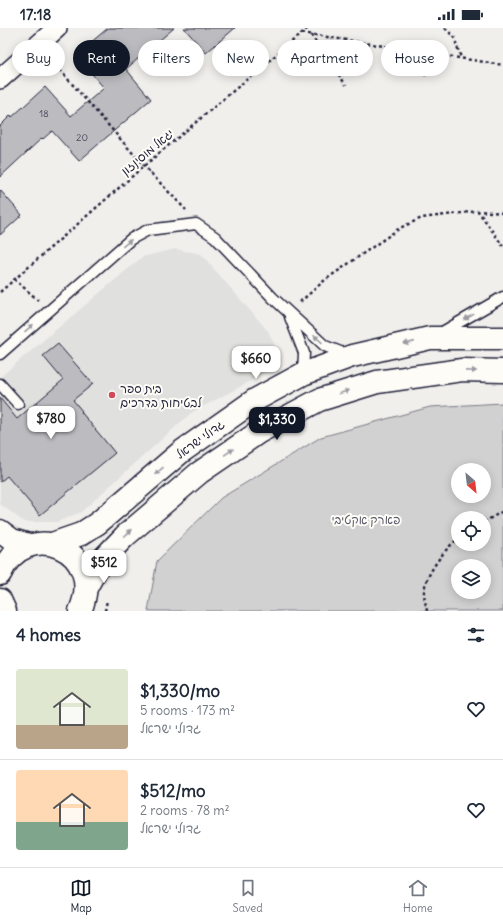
<!DOCTYPE html>
<html lang="en">
<head>
<meta charset="utf-8">
<style>
  :root { --surface:#fff; --page:#f6f6f7; --text:#1f2937; --muted:#747a83; --line:#e0e1e3; --accent:#111827 }
  body { margin:0; font-family:Delius,"Playpen Sans Hebrew",sans-serif; background:var(--page); color:var(--text); height:100vh; display:flex; flex-direction:column; font-size:15px; white-space:nowrap }
  * { box-sizing:border-box; margin:0 }
  p { font-size:13px; color:var(--muted) }
  .icon { flex:none; width:22px; height:22px; fill:none; stroke:currentColor; stroke-width:2; stroke-linecap:round; stroke-linejoin:round }
  .map { position:relative; height:583px; overflow:hidden }
  .sheet { display:flex; flex-direction:column; background:var(--surface); flex:1 }
  .sheet>* { flex:none }
  .banner { position:absolute; left:12px; top:12px; width:479px; height:36px; display:flex; gap:8px }
  .needle { width:26px; rotate:152deg }
  .fabs { position:absolute; left:451px; top:435px; display:grid; gap:8px }
  .fabs a { display:grid; place-items:center; width:40px; height:40px; border-radius:50%; background:var(--surface); box-shadow:0 2px 10px #0003; font-size:20px }
  .price { position:absolute; translate:-50% -34px; padding:0 9px; border-radius:8px; background:#fff; color:#222; font-size:13px; line-height:26px; filter:drop-shadow(0 1px 2px #0008) }
  .price::after { content:''; position:absolute; left:50%; top:24px; width:12px; height:9px; margin-left:-6px; background:inherit; clip-path:polygon(0 0,100% 0,50% 100%) }
  .price.selected { background:var(--accent); color:#fff }
  ul { padding:0; list-style:none }
  li { display:flex; align-items:center; gap:12px; height:100px; padding:0 16px }
  li+li { border-top:1px solid var(--line) }
  li span { display:grid; place-items:center; flex:none; width:112px; height:80px; border-radius:4px; color:#555 }
  li>.icon { margin-inline-start:auto }
  span .icon { width:48px; height:48px; fill:#fffc; stroke-width:1 }
  li b { font-size:17px }
  h2 { display:flex; justify-content:space-between; align-items:center; height:48px; padding:0 16px; font-size:17px }
  .tag { padding:0 14px; border-radius:18px; background:var(--surface); box-shadow:0 2px 10px #0003; font-size:14px; line-height:36px }
  .tag.selected { background:var(--accent); color:#fff }
  .status { display:flex; justify-content:space-between; align-items:center; height:28px; padding:0 20px; background:var(--surface); direction:ltr }
  .status svg { height:11px; fill:currentColor }
  .tabs { display:flex; justify-content:space-around; align-items:center; height:56px; border-top:1px solid var(--line); background:var(--surface); font-size:11px; color:var(--muted) }
  .tabs a { display:grid; justify-items:center; gap:2px }
  .tabs .selected { color:var(--accent) }
  .map>svg:first-child { display:block }
  .built { fill:#e0e0df }
  .green { fill:#d2d1d1; stroke:#7a7a86; fill-rule:evenodd }
  .building { fill:#bcbcc0; stroke:#22223b }
  .lines { fill:none; stroke-linecap:round; stroke-linejoin:round }
  .lane-casing { stroke:#22223b; stroke-width:13 }
  .street-casing { stroke:#22223b; stroke-width:22 }
  .secondary-casing { stroke:#22223b; stroke-width:25 }
  .path { stroke:#22223b; stroke-width:2.5; stroke-dasharray:3 3; stroke-linecap:butt }
  .lane { stroke:#fdfcf7; stroke-width:10 }
  .street { stroke:#fdfcf7; stroke-width:19 }
  .secondary { stroke:#fdfcf7; stroke-width:22 }
  .oneway { fill:#9a9aa2 }
  .poi-dot { fill:#d1495b; stroke:#fdfcf7; stroke-width:1.5 }
  .labels { text-anchor:middle; dominant-baseline:central; stroke-width:4; stroke-linejoin:round; paint-order:stroke }
  .number-label { font-size:10px; fill:#48485c }
  .street-label { font-size:12px; fill:#22223b; stroke:#fdfcf7 }
  .poi-label { font-size:12px; fill:#22223b; stroke:#fdfcf7; text-anchor:start }
  .park-label { font-size:12px; fill:#575768; stroke:#fdfcf7 }
</style>
</head>
<body>
<div class="status"><b>17:18</b><svg viewBox="0 0 49 12"><path d="M0 12V9h3v3zM5 12V6h3v6zM10 12V3h3v9zM15 12V0h3v12zM26 1h20v11H26zM47 4h2v5h-2z"/></svg></div>
<div class="map">
<svg width="503" height="583" viewBox="0 0 503 583">
  <rect width="100%" height="100%" fill="#f0efec"/>
  <filter id="ink" filterUnits="userSpaceOnUse"><feTurbulence type="fractalNoise" baseFrequency=".025" numOctaves="2"/><feDisplacementMap in="SourceGraphic" scale="8" xChannelSelector="R" yChannelSelector="G"/><feConvolveMatrix kernelMatrix="1 2 1 2 8 2 1 2 1" color-interpolation-filters="sRGB"/></filter>
  <g filter="url(#ink)">
    <path class="built" d="M175,221L201,226L268,303L275,318V333L262,347L191,385L81,484L57,494H24L0,476V349L142,229Z"/>
    <path class="green" d="M503,375V583H148L157,533L221,470L321,409L430,379ZM458,442H484V468H458ZM458,490H484V516H458ZM458,538H484V564H458Z"/>
    <g class="building">
      <path d="M108,0H174L126,41L151,71L79,133L52,103L43,111L42,110L0,149V98L11,87L12,89L45,59L71,88L104,60L76,27Z"/>
      <path d="M184,0H235L206,25Z"/>
      <path d="M0,162L22,187L0,207Z"/>
      <path d="M58,316L93,356L73,372L82,383L81,384L115,425L40,487L7,448L0,454V370L17,391L63,352L43,328Z"/>
    </g>
    <g class="lines">
      <defs>
        <g id="lane">
          <path d="M290,289L304,325L303,346"/>
          <path d="M439,306L503,269"/>
          <path d="M0,326L131,211L148,202L196,196L215,209L273,270L325,318L348,327"/>
          <path d="M0,356L18,376"/>
        </g>
        <path id="street" d="M0,51L57,0"/>
        <g id="secondary">
          <path d="M0,503L12,512L29,517"/>
          <path d="M52,516L81,506L98,495L181,424L255,372L303,346L352,328L430,310H503"/>
          <path d="M0,546C27,487 107,522 80,583"/>
          <path d="M87,558L100,534L125,508L199,445L259,404L319,372L377,354L462,342L503,343"/>
          <path d="M0,572L5,583"/>
        </g>
      </defs>
      <use href="#lane" class="lane-casing"/>
      <use href="#street" class="street-casing"/>
      <use href="#secondary" class="secondary-casing"/>
      <g class="path">
        <path d="M445,0L454,9L461,30"/>
        <path d="M302,5L503,37"/>
        <path d="M311,7L346,57"/>
        <path d="M52,33L144,138L186,182"/>
        <path d="M425,48L432,25"/>
        <path d="M503,185L478,183L503,218"/>
        <path d="M14,251L38,272"/>
        <path d="M0,264L144,138L308,0"/>
        <path d="M300,274L325,252L400,200L422,190L478,183"/>
        <path d="M484,494L503,483"/>
        <path d="M105,583L107,572"/>
        <path d="M427,583C426,577 424,570 424,564C425,547 445,520 458,511"/>
      </g>
      <use href="#lane" class="lane"/>
      <use href="#street" class="street"/>
      <use href="#secondary" class="secondary"/>
    </g>
    <defs><path id="oneway-solid" d="M-6-.8H1V-3.2L6.5 0L1 3.2V.8H-6Z"/></defs>
    <g class="oneway">
      <use href="#oneway-solid" transform="translate(127 215) rotate(-39)"/>
      <use href="#oneway-solid" transform="translate(469 289) rotate(151)"/>
      <use href="#oneway-solid" transform="translate(29 300) rotate(-41)"/>
      <use href="#oneway-solid" transform="translate(318 311) rotate(-139)"/>
      <use href="#oneway-solid" transform="translate(409 315) rotate(167)"/>
      <use href="#oneway-solid" transform="translate(471 343) rotate(1)"/>
      <use href="#oneway-solid" transform="translate(344 364) rotate(-18)"/>
      <use href="#oneway-solid" transform="translate(229 424) rotate(-34)"/>
      <use href="#oneway-solid" transform="translate(159 443) rotate(139)"/>
      <use href="#oneway-solid" transform="translate(128 505) rotate(-42)"/>
    </g>
  </g>
  <circle class="poi-dot" cx="112" cy="367" r="4"/>
  <g class="labels">
    <g class="number-label">
      <text x="44" y="85">18</text>
      <text x="82" y="109">20</text>
    </g>
    <g class="street-label">
      <text transform="translate(147 124) rotate(-40)">יגאל מוסינזון</text>
      <text transform="translate(200 411) rotate(-36)">גדולי ישראל</text>
    </g>
    <g class="poi-label">
      <text x="120" y="360">בית ספר<tspan x="120" dy="14">לבטיחות בדרכים</tspan></text>
    </g>
    <g class="park-label">
      <text x="366" y="491">פארק אקטיבי</text>
    </g>
  </g>
</svg>
<div class="fabs">
<a><svg class="needle" viewBox="-14 -14 28 28"><path d="M0-13l5 13h-10z" fill="#e53935"/><path d="M0 13l5-13h-10z" fill="#747a83"/></svg></a>
<a><svg class="icon" aria-label="locate" viewBox="0 0 24 24"><circle cx="12" cy="12" r="6"/><path d="M12 2v4M12 18v4M2 12h4M18 12h4"/></svg></a>
<a><svg class="icon" aria-label="layers" viewBox="0 0 24 24"><path d="M12 4l9 5-9 5-9-5zM3 14l9 5 9-5"/></svg></a>
</div>
<b class="price" style="left:256px;top:352px">$660</b>
<b class="price" style="left:51px;top:412px">$780</b>
<b class="price selected" style="left:277px;top:413px">$1,330</b>
<b class="price" style="left:104px;top:556px">$512</b>
<div class="banner">
<a class="tag">Buy</a>
<a class="tag selected">Rent</a>
<a class="tag">Filters</a>
<a class="tag">New</a>
<a class="tag">Apartment</a>
<a class="tag">House</a>
</div>
</div>
<section class="sheet">
<h2>4 homes<svg class="icon" aria-label="filters" viewBox="0 0 24 24"><path d="M4 7h16M4 17h16"/><circle cx="9" cy="7" r="2"/><circle cx="15" cy="17" r="2"/></svg></h2>
<ul>
<li><span style="background:linear-gradient(#dfe7d0 70%,#b9a48a 0)"><svg class="icon" aria-label="home" viewBox="0 0 24 24"><path d="M3 11l9-7 9 7M6 9v11h12V9"/></svg></span><div><b>$1,330/mo</b><p>5 rooms · 173 m²</p><p>גדולי ישראל</p></div><svg class="icon" aria-label="heart" viewBox="0 0 24 24"><path d="M12 20l-8-8c-3-5 5-10 8-4 3-6 11-1 8 4z"/></svg></li>
<li><span style="background:linear-gradient(#ffd9b3 65%,#7fa58c 0)"><svg class="icon" aria-label="home" viewBox="0 0 24 24"><path d="M3 11l9-7 9 7M6 9v11h12V9"/></svg></span><div><b>$512/mo</b><p>2 rooms · 78 m²</p><p>גדולי ישראל</p></div><svg class="icon" aria-label="heart" viewBox="0 0 24 24"><path d="M12 20l-8-8c-3-5 5-10 8-4 3-6 11-1 8 4z"/></svg></li>
</ul>
</section>
<nav class="tabs">
<a class="selected"><svg class="icon" aria-label="map" viewBox="0 0 24 24"><path d="M3 6l6-2 6 2 6-2v14l-6 2-6-2-6 2zM9 4v14M15 6v14"/></svg>Map</a>
<a><svg class="icon" aria-label="saved" viewBox="0 0 24 24"><path d="M7 4h10v16l-5-4-5 4z"/></svg>Saved</a>
<a><svg class="icon" aria-label="home" viewBox="0 0 24 24"><path d="M3 11l9-7 9 7M6 9v11h12V9"/></svg>Home</a>
</nav>
</body>
</html>
